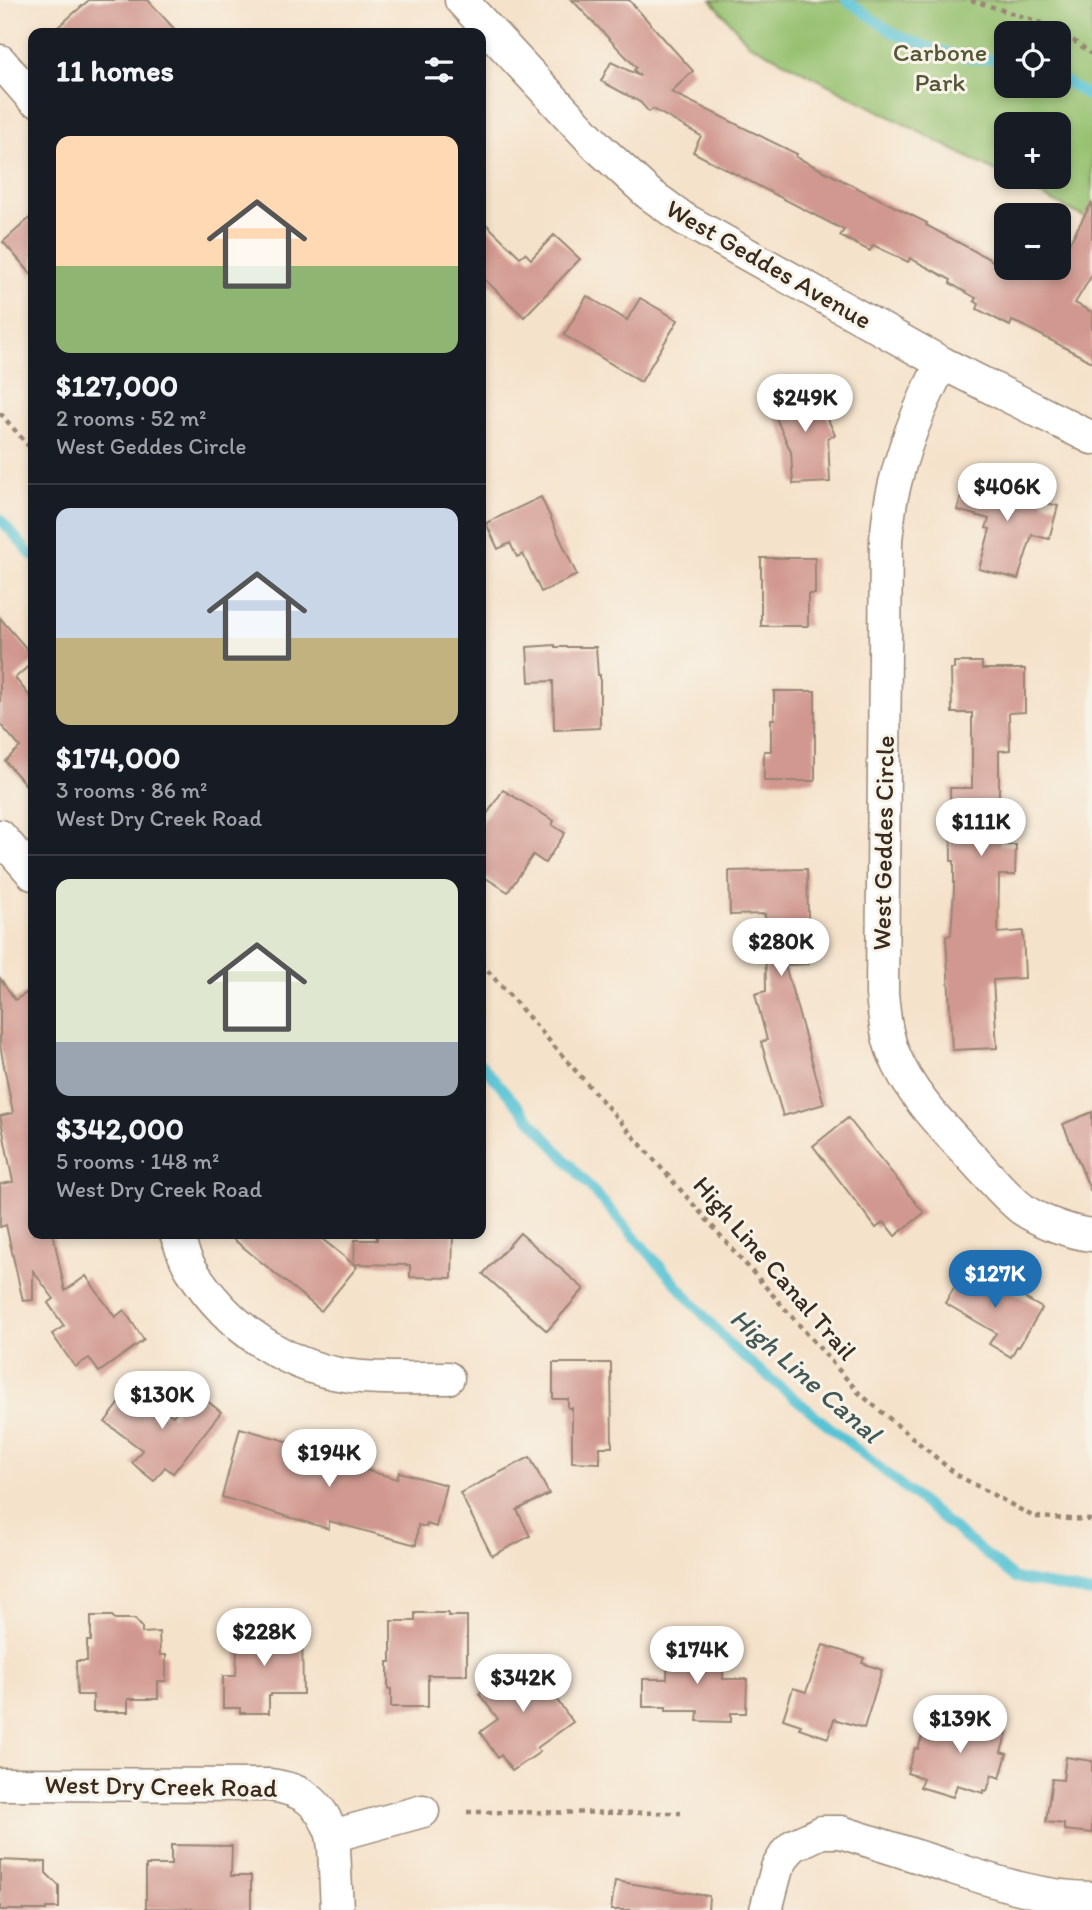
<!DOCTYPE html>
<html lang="en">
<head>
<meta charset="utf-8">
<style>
  :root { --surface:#171b24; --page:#20242c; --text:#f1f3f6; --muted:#9ea1a6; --line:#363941; --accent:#1f6fb2 }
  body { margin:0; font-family:Itim,sans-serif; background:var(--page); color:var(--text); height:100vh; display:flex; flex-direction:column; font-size:26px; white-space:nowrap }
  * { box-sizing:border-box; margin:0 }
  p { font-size:23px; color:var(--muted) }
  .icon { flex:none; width:38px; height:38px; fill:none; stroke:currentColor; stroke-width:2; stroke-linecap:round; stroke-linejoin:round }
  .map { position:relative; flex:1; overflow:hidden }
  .sheet { position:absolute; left:28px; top:28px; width:458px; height:1211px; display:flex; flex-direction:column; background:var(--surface); border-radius:14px; box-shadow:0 4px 10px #0003 }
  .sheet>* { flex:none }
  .buttons { position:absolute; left:994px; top:21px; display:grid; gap:14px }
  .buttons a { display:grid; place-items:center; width:77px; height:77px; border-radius:14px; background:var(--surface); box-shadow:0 4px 10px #0003; font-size:35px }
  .price { position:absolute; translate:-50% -60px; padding:0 16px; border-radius:24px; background:#fff; color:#222; font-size:23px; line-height:46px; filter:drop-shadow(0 2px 4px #0008) }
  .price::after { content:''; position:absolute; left:50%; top:42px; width:21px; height:16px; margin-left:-10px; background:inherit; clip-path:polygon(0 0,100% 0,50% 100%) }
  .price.active { background:var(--accent); color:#fff }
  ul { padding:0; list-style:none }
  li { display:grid; align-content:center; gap:14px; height:371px; padding:0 28px }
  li+li { border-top:2px solid var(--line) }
  li span { display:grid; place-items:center; height:217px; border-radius:14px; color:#555 }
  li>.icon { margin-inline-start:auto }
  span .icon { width:126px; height:126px; fill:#fffc; stroke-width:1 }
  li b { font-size:30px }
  h2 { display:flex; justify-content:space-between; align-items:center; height:84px; padding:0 28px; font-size:30px }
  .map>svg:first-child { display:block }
  .green { fill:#96c16f; stroke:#687646; stroke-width:2; fill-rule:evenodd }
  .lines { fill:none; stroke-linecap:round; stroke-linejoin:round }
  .stream { stroke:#59c3d4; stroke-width:10 }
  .building { fill:#d1988f }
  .minor-casing { stroke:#988674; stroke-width:35 }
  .path { stroke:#988674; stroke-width:4.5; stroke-dasharray:5 5; stroke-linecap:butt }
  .minor { stroke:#fff; stroke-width:32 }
  .labels { text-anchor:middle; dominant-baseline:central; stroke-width:6; stroke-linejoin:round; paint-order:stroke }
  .park-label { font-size:26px; fill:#565736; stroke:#f7f3e8 }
  .street-label { font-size:26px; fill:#3b2a1e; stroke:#f7f3e8 }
  .water-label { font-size:28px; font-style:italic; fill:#445855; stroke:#f7f3e8 }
</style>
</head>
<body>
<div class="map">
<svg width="1092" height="1910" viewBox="0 0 1092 1910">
  <rect width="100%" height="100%" fill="#f7f3e8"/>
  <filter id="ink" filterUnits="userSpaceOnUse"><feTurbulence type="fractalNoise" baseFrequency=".0143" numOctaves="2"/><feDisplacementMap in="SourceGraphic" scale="14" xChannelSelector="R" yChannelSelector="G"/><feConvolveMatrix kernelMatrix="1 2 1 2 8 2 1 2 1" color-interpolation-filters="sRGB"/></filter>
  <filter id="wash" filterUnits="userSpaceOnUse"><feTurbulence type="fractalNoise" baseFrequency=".00686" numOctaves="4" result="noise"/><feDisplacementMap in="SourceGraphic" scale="28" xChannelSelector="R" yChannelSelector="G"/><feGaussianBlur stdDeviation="1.57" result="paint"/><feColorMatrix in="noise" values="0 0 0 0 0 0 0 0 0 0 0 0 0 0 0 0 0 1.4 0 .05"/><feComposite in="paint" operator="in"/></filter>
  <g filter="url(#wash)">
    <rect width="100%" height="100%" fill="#f5e2ca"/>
    <path class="green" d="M711,0H1092V221L1006,177H1059V124H1006V177L748,43ZM1006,33H1059V86H1006Z"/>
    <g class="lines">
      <g class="stream">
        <path d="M846,0L895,34L931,48L974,59H1006"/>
        <path d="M1059,77L1092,99"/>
        <path d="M0,519L33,557"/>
        <path d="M481,1064L733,1348L1015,1578L1092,1593"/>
      </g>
    </g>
    <g id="blocks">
      <g class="building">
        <path d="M89,0H148L178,33H51Z"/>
        <path d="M572,0H629L693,71L671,92L797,154L796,157L927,223L926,225L1006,268H1059V262L1092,202V275L1075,303L1092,312V362L1024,326L1012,321L1010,326L977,309L979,304L974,301L976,298L950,283L951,280L910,258L908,262L873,245L870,251L840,236L844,230L693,152L701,136L653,109L649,112L640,102L601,81L611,62L640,76L634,70L636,67Z"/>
        <path d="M33,215V276L3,242Z"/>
        <path d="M481,219L520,257L525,253L531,259L554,235L580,259L524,317L481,276Z"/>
        <path d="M587,296L627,320L640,298L678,320L641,382L564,335Z"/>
        <path d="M812,383L835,435L828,438L830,482L793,484L791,452L769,402Z"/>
        <path d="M967,476L1043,499V502L1058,506L1049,539L1032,535L1018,579L979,569L990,529L986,528L989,519L957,510Z"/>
        <path d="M541,497L577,575L541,592L523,554L517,557L510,543L498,549L486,523Z"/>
        <path d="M761,558H815V594H808V626H761Z"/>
        <path d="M0,618L33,656V662L15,678L33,700V793L5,761L20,747L0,724Z"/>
        <path d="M555,645V647H596L598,675H600V728L554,730L553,681L529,682L527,647Z"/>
        <path d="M954,662H982V669H1025V712L1009,713L1010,750L999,751V826H1000V845H1016L1015,875H999L998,933L1023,931L1025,978L993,980L997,1048L952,1050L946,936L951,935L954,889V861H951L950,788H972V713H952L951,669H954Z"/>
        <path d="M774,691H815V781H764V751H771V719H774Z"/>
        <path d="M503,790L554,821L552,825L565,833L545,863L533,855L508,892L481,875V823Z"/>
        <path d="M807,869L809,964L785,965L824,1104L783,1116L761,1042L767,1040L755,994L766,991L765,914L730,915L729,871Z"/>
        <path d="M0,978L15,1000L33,989V1234H53L65,1291L86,1276L115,1317L124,1310L144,1340L99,1372L89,1358L75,1367L52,1334L64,1326L48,1303L54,1299L33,1271V1300L23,1301L6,1225L0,1227V1184L13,1182L0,1116L13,1113L0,1045Z"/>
        <path d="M1092,1112V1192H1091L1063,1124Z"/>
        <path d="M848,1118L924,1213L895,1236L884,1222L876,1228L813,1146Z"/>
        <path d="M520,1233L584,1289L547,1331L483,1274Z"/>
        <path d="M227,1234H316L357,1267L321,1311Z"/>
        <path d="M377,1234H453L452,1278L410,1277V1265L354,1264L355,1240H377Z"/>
        <path d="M966,1268L991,1283L993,1280L1042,1308L1019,1347L1017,1346L1011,1357L989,1344L996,1333L945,1303Z"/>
        <path d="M553,1363H611L612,1447H600V1463L572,1462V1408H568V1399H553Z"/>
        <path d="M130,1390L163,1415L166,1411L173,1416L193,1390L221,1412L173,1473L165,1467L154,1481L132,1463L142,1450L105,1422Z"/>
        <path d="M240,1428L326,1452L324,1458L397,1479L399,1472L446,1485L436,1527L427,1524L426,1527L418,1525L416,1545L329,1521V1529L222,1497Z"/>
        <path d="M530,1457L549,1494L517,1510L530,1536L492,1556L460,1493Z"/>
        <path d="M415,1613H448V1616H467V1675H428V1707H391V1689H388V1662H391V1621H415Z"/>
        <path d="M91,1616H112L115,1619H135L142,1627V1633L159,1632L160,1655H166V1681H158V1699H128V1712H93V1695H77L76,1661H87V1641H91Z"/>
        <path d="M238,1625H272V1631H302L303,1694H271V1696H269V1713H240V1708H223V1676H236Z"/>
        <path d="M687,1643L713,1644L712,1665H723V1679H747L746,1713H731V1722L697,1721L698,1711H666V1707H643V1679H667L668,1648H687Z"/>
        <path d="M823,1645L864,1658L862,1663L882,1670L864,1728L834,1719L828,1738L799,1728L801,1725L783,1719L793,1688L806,1692Z"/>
        <path d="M533,1656L557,1688L551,1692L573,1722L537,1748L540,1752L512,1771L501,1755L498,1758L480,1732L498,1719L479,1694Z"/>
        <path d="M971,1710L994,1718L991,1726L1007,1732L1001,1752L1007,1754L1000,1778L992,1775L987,1791L983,1790V1793L957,1785L953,1797L920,1787L923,1778L907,1773L915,1748L918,1749L923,1734L940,1739L948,1712L968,1719Z"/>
        <path d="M1066,1757L1092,1761V1833L1064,1830V1824L1046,1822L1052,1779L1063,1780Z"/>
        <path d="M171,1845L232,1846L231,1876H251V1910L146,1908V1865H171Z"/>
        <path d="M0,1860L46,1862V1873L59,1886V1908H46V1910H0Z"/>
        <path d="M615,1881L709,1896L708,1910H611Z"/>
      </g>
    </g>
  </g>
  <g filter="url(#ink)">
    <use href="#blocks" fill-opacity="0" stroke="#988674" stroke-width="2"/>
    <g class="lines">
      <defs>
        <g id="minor">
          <path d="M461,0L598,147L648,193L684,219L942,363L1092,438"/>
          <path d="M0,61L33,99"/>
          <path d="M942,363C920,405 902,449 892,496C889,510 888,525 886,539L882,994C884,1014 886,1034 893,1052C910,1095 942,1126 973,1159C989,1176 1004,1195 1022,1209C1039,1221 1071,1233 1092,1235"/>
          <path d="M0,836L33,874"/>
          <path d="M176,1234C181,1245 184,1258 191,1269C228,1328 290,1372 362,1377C390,1379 420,1378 448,1378"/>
          <path d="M0,1784L269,1785C303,1789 320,1802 332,1834L343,1833L423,1811"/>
          <path d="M332,1834L334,1848L337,1910"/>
          <path d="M766,1910L777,1868L787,1852L794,1845L822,1832H841C878,1844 914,1855 950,1867C995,1882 1044,1898 1092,1898"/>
        </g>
      </defs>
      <use href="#minor" class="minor-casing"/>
      <g class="path">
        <path d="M971,0L1039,22L1074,41L1092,54"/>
        <path d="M0,413L33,451"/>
        <path d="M481,963L859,1393L957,1475L1034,1517L1092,1520"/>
        <path d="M467,1812L681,1813"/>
      </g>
      <use href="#minor" class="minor"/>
    </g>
  </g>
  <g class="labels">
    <g class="park-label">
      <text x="940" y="52">Carbone<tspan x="940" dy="30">Park</tspan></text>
    </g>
    <g class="street-label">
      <text transform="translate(769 264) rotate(30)">West Geddes Avenue</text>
      <text transform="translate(883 843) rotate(-89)">West Geddes Circle</text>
      <text transform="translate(775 1268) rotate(49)">High Line Canal Trail</text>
      <text transform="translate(161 1786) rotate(1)">West Dry Creek Road</text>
    </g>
    <g class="water-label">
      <text transform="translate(806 1375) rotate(41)">High Line Canal</text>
    </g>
  </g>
</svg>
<div class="buttons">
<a><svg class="icon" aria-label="locate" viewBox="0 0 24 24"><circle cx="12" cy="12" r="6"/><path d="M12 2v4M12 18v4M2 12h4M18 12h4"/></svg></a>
<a>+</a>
<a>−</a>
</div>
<b class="price" style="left:805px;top:434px">$249K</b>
<b class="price" style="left:1007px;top:523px">$406K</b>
<b class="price" style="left:981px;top:858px">$111K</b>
<b class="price" style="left:781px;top:978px">$280K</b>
<b class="price active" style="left:995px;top:1310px">$127K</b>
<b class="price" style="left:162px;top:1431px">$130K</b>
<b class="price" style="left:329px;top:1489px">$194K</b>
<b class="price" style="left:264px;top:1668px">$228K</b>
<b class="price" style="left:697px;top:1686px">$174K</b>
<b class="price" style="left:523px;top:1714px">$342K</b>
<b class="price" style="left:960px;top:1755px">$139K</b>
<section class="sheet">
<h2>11 homes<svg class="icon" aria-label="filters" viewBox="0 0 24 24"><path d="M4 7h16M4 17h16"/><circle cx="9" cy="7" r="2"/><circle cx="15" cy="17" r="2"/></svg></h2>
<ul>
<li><span style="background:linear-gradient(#ffd9b3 60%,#8fb573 0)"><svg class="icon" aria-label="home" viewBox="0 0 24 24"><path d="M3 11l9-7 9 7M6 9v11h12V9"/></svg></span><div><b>$127,000</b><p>2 rooms · 52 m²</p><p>West Geddes Circle</p></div></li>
<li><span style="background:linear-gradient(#c9d6e8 60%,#c2b280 0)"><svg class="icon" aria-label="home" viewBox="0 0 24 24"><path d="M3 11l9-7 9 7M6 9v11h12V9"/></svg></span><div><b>$174,000</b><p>3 rooms · 86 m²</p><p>West Dry Creek Road</p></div></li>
<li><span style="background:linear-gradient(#dfe7d0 75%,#9aa5b1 0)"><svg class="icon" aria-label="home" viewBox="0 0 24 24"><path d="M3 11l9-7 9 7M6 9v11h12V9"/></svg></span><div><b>$342,000</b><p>5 rooms · 148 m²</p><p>West Dry Creek Road</p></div></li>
</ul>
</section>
</div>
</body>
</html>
